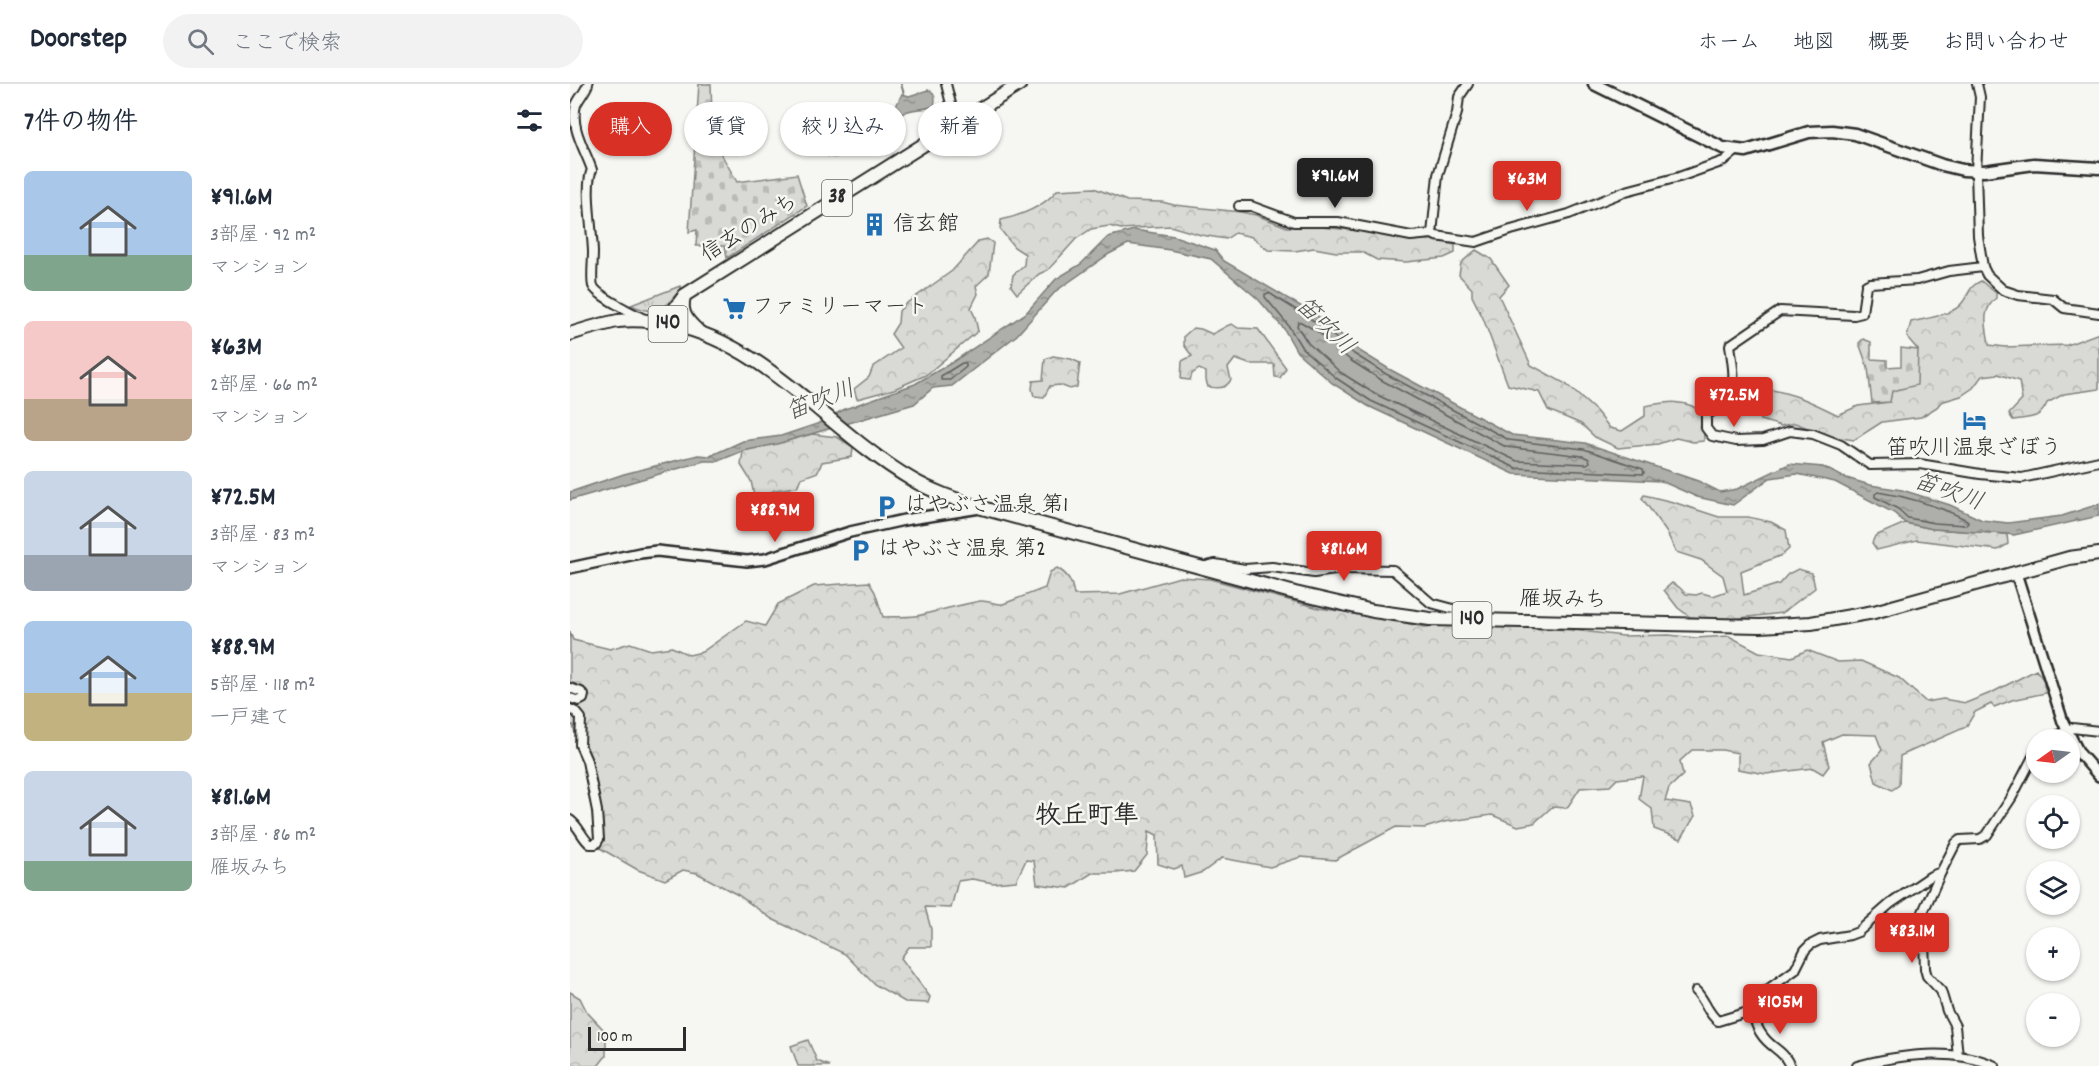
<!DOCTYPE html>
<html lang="ja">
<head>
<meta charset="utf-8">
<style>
  :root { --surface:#fff; --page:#f2f2f3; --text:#1f2937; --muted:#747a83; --line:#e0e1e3; --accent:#d93025 }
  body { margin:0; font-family:Dekko,"Klee One",sans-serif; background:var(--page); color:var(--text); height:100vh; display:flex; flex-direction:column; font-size:22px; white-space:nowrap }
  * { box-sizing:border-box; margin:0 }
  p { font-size:20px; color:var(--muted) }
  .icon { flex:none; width:33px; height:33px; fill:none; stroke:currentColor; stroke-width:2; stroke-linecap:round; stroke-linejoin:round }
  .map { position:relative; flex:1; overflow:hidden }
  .details { display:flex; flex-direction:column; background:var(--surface); width:570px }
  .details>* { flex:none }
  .banner { position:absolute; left:18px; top:18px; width:570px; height:54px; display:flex; gap:12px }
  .needle { width:39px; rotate:256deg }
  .buttons { position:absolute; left:1456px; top:645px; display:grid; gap:12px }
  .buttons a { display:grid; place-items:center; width:54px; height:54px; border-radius:50%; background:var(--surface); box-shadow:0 2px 4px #0004; font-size:30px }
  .scale { position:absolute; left:18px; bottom:15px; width:98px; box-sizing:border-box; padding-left:6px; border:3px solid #2b2b2b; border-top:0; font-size:16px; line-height:21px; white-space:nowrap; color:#2b2b2b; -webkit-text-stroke:4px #f6f6f2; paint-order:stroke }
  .price { position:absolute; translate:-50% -51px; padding:0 14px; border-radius:6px; background:var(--accent); color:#fff; font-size:20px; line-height:39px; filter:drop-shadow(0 2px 3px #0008) }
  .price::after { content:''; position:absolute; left:50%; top:36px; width:18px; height:14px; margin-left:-9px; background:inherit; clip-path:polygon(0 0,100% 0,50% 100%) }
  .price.active { background:#222; color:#fff }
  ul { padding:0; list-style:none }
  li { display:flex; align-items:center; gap:18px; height:150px; padding:0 24px }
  li span { display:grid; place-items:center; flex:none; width:168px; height:120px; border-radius:9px; color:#555 }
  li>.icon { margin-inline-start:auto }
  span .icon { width:72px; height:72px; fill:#fffc; stroke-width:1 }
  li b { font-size:26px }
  h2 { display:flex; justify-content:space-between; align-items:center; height:72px; padding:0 24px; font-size:26px }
  .pill { padding:0 21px; border-radius:27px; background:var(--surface); box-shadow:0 2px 4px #0004; font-size:21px; line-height:54px }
  .pill.active { background:var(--accent); color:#fff }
  header { display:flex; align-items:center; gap:36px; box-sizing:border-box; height:84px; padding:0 30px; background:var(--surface); border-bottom:2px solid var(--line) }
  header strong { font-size:28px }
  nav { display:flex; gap:33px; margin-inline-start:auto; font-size:21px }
  .search { width:420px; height:54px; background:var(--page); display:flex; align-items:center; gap:15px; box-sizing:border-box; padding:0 21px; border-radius:33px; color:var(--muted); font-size:22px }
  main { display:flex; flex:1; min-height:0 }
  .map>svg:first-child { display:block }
  .grass { fill:url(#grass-tufts); stroke:#828280; stroke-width:1.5 }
  .forest { fill:url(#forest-crowns); stroke:#828280; stroke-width:1.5 }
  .cemetery { fill:url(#cemetery-stones); stroke:#828280; stroke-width:1.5 }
  .water { fill:url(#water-ripples); stroke:#7a7a78; stroke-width:1.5 }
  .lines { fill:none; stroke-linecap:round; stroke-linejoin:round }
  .shore { stroke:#5f5f5e; stroke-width:1.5 }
  .stream { stroke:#7a7a78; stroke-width:2 }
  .minor-casing { stroke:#2b2b2b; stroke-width:12 }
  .tertiary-casing { stroke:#2b2b2b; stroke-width:14 }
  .secondary-casing { stroke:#2b2b2b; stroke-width:15 }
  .primary-casing { stroke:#2b2b2b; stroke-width:16 }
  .trunk-casing { stroke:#2b2b2b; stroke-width:16 }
  .minor { stroke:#f6f6f2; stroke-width:8 }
  .tertiary { stroke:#f6f6f2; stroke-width:9 }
  .secondary { stroke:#f6f6f2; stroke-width:10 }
  .primary { stroke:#f6f6f2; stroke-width:12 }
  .trunk { stroke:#f6f6f2; stroke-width:12 }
  .labels { text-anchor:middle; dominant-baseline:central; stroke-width:5; stroke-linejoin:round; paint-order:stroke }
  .shield { fill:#f6f6f2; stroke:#686867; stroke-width:1.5 }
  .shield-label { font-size:21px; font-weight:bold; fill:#2b2b2b }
  .poi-label { font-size:22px; fill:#2b2b2b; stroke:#f6f6f2; text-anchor:start }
  .street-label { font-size:22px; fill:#2b2b2b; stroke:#f6f6f2 }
  .water-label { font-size:24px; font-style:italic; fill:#525251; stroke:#f6f6f2 }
  .quarter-label { font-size:26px; font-weight:bold; fill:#2b2b2b; stroke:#f6f6f2 }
</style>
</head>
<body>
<header>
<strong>Doorstep</strong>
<div class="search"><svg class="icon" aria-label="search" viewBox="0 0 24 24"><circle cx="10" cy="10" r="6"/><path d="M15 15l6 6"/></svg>ここで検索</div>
<nav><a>ホーム</a><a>地図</a><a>概要</a><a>お問い合わせ</a></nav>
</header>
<main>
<section class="details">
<h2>7件の物件<svg class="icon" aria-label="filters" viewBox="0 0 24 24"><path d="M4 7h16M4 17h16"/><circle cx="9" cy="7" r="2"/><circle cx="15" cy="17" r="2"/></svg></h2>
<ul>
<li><span style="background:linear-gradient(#a9c7e8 70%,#7fa58c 0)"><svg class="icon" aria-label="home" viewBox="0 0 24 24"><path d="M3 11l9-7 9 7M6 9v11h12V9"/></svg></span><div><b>¥91.6M</b><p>3部屋 · 92 m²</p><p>マンション</p></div></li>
<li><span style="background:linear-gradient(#f6c9c9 65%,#b9a48a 0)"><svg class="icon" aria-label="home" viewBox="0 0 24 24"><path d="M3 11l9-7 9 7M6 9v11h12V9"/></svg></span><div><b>¥63M</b><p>2部屋 · 66 m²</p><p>マンション</p></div></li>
<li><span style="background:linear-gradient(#c9d6e8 70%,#9aa5b1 0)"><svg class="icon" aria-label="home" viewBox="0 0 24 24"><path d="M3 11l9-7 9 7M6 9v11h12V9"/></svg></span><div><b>¥72.5M</b><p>3部屋 · 83 m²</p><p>マンション</p></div></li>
<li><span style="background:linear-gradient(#a9c7e8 60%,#c2b280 0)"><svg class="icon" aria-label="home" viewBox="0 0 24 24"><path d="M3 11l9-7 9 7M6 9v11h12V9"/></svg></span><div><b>¥88.9M</b><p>5部屋 · 118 m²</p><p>一戸建て</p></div></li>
<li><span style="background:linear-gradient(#c9d6e8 75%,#7fa58c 0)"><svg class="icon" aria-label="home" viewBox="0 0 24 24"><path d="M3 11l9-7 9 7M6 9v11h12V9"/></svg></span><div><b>¥81.6M</b><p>3部屋 · 86 m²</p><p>雁坂みち</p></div></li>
</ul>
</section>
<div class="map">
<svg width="1529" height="982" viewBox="0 0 1529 982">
  <defs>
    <pattern id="grass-tufts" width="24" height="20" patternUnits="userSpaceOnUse" patternTransform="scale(1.5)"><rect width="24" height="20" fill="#d9d9d5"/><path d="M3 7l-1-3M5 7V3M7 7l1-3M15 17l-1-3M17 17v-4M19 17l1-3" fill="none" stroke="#babab7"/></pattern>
    <pattern id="forest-crowns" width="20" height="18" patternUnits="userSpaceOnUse" patternTransform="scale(1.5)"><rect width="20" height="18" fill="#d9d9d5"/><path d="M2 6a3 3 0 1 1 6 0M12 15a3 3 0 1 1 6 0" fill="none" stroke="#babab7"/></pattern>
    <pattern id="cemetery-stones" width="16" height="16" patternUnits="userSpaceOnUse" patternTransform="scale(1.5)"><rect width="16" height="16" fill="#d9d9d5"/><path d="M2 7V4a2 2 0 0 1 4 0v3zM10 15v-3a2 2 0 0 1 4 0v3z" fill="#babab7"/></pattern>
    <pattern id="water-ripples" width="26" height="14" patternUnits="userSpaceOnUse" patternTransform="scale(1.5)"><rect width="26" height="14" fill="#aeaeab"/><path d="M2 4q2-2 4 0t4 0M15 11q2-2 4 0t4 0" fill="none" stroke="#8e8e8b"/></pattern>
  </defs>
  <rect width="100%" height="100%" fill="#f6f6f2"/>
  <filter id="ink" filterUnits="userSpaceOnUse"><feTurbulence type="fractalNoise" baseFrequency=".0167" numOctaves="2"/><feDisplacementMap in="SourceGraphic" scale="12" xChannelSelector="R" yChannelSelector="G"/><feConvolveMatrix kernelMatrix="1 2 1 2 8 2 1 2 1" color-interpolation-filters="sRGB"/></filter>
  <g filter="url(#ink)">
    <path class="grass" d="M110,202L111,205C93,226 88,233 61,221Z"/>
    <g class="forest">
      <path d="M524,104L557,117L592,118L604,121L671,128L686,131L717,143H750L804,148L839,155L868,156L885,161V169L874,174L836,178L807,176L792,168H766L744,164L725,167L698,166L682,153L665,149L656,155L631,151L600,142L551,145L539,142L521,145L506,155L478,186L469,190L447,210L441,202L443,191L454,181L455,170L444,163L430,145L431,136C452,131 474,123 487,106Z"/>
      <path d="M417,155L423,159L419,190L406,202L408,210L401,224L405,233L408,247L356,291L324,305L287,315L284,305L299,293L303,283L331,264L321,250L328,239L329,227L334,221L382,187L409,157Z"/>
      <path d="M906,166L921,175L939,201L929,212L961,281L996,300L1026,327L1040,344L1052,347L1075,332V322C1096,318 1116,314 1133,329L1134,357L1123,358L1106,354L1088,360L1048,364L1025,353L1011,340L978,326L969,308L938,301L913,234L902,212V205L889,191L891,179Z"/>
      <path d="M1411,197L1426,209V214C1410,228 1417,242 1419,261L1435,263L1497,261L1529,249V305L1494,310L1477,319C1470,336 1460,333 1443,336L1439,330L1452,316L1449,297L1428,290L1412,292L1403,304L1391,312L1371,318L1367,323L1351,333L1312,338L1284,356L1258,352L1225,339L1211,342L1190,336L1183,316L1193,305C1220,307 1244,319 1268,331L1288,322L1319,318L1322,307L1348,266L1337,253L1341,238C1356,234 1382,232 1392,219C1400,209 1398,203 1411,197Z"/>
      <path d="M662,240L668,244L688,245L716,284L710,294L705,293L704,280H679L665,275L658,284L661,296C654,306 649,304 638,303L636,296V288L629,285L622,290L620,296L611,295L612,277L622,272L614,261V252L623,244L631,245L642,250C650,247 654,242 662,240Z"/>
      <path d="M483,272L501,275L510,279L507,303L500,305L490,301L480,302L474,313L464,312L462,305L463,297L473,296L475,275Z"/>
      <path d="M242,350L267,353L283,363L282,373L252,378L248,388L231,394L227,403L205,406L185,416L181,397L171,381L173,367Z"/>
      <path d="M1074,411L1103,418L1149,433H1178L1201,438L1216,446L1219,465L1212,471L1171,487L1174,511L1209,500L1218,490L1228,485L1242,489L1245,504L1212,529L1153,536L1120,533L1108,524L1094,506L1102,499L1109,503L1116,510L1126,511L1132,509L1143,512L1157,507L1153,492L1131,476L1106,468L1097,449L1072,414Z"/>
      <path d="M1335,439L1363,445L1437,450L1438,460L1428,466L1347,456L1307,466L1302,459L1305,452Z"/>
      <path d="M487,484C499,491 502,498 504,511L550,510L610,493L640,495L749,524L809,533L853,543L901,541L1003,546L1053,552L1099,551L1126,554L1159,552L1189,568L1222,573L1237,566L1268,578L1291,577L1329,594L1356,618L1373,615L1396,619L1423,608L1466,586L1473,595L1476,609L1442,616L1424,623L1421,620L1405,628L1396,643L1330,672L1329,701L1322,706L1306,698L1301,679L1312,666L1306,651L1272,650L1253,658L1259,682L1253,690L1243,684L1196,690L1168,685V669L1152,666H1122L1110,677L1113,691L1099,704L1095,717L1121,721L1125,732L1111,755L1084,745L1082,725L1069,715L1073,692L1047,695L1040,702L1010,704L997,724L982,723L964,739L948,742L922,731L874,738L855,744L826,743L765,776L731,773L700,783L652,774L633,788L614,794L612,782L604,785L588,780L587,751L579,747L577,771L564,787L546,789H522L499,804L467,800L464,777L456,776L446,797L423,799L402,795L388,797L381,824L355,823L361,845V863H339L331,874L360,913L358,919L335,918L304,900L275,870L202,835L168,811L127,789L113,786L95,796L68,786L28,763L27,729L22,704L10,670L3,641L0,642V548L3,556L40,565L60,559L81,566L102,563L119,571L132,568L176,537L195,542L208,520L244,502L299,498L305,508L313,533C325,532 340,534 351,531C370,526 390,521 410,517C418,516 425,521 433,520L475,504L480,488Z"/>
      <path d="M0,908L10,914L17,928L36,948V972L28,982H0Z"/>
      <path d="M238,956L247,977L260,982H228L221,962Z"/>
    </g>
    <g class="cemetery">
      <path d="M129,0H141L143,67L150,68L167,98L227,90L237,122L157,174L155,162H126L127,146L119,148Z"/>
      <path d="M1293,255L1301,258V275L1317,276V283L1331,282V264L1348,266L1347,301L1322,307L1320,318L1302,319L1298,284L1289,259Z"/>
    </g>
    <g class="water">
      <path d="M358,6C365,8 366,15 364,22C353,27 342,23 332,30L329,29L327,20L332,10L339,12Z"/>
      <path d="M564,146L604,152L645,166L654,177L756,237L788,266L819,285L942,351L1015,359L1128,397L1150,408L1167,405L1219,380L1253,383L1273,393L1300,401L1332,406L1380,421L1412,436L1438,439L1492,432L1529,420V432L1444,451L1437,450L1363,445L1335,439L1324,429L1265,398L1227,390L1200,394L1163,421L1127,413L1091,397L944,390L798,322L762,299L727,268L714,245L688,215L641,175L600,166L558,160L539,170L486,207L447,251L382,302L363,304L344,320L207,360L173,367L148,377H134L0,416V408L54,390L128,371L140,372L173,357L211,352L247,340L275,325L345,300L381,279L456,229L486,195L511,180L538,153Z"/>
    </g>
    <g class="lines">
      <g class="shore">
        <path d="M699,209L752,242L784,270L816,290L939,356L1014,365L1073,385L1074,389L1072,390L946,384L801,317L766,294L732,264L718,241L695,213V210Z"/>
        <path d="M728,238H731L748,248L780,276L813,297L936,363L1013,372L1019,375L1020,378L1017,380L947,377L805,310L770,288L738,259L727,242Z"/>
        <path d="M392,279H396V283L380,296H371V292Z"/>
        <path d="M1308,408C1339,413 1369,422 1397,436L1398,439L1396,441L1364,439L1338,434L1328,425L1305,413V410Z"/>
      </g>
      <g class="stream">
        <path d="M331,0L334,10"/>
        <path d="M314,36L315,34L329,30"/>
        <path d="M220,56L239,53C247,62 253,74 266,73"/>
      </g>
      <defs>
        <g id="minor">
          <path d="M18,0C15,8 9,14 6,21C0,44 15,65 22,86C14,101 23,150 23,169C23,177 21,196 23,202C27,212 63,229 74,235"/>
          <path d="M376,0L386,40"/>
          <path d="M898,0L889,13L887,29L868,91L862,150L866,152L906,158L941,146L999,130L1056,107L1109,93L1154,77L1166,67"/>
          <path d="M1407,0L1410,13L1406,87L1408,152L1413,183L1417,191L1433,206L1448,211L1483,215L1494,224L1529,229"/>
          <path d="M669,122H681L724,138H768L841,152L862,150"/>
          <path d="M1413,183L1379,187L1347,196L1300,199L1296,201L1292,229L1284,231L1210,227L1160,261C1165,298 1169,308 1136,332V344L1142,352L1166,357L1193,356L1220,347L1243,350L1271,361L1300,381L1350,380L1410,390L1452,394L1529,377"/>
          <path d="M633,483L645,480L675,485L702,483L744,489L772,485L823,486L861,519L895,528L907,536"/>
          <path d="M0,604L11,608L14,611L13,615L9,617L0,614"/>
          <path d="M0,625L6,628L11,634L10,661L17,677L27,727L29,755L26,760H20C12,754 9,742 0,736"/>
          <path d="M1478,656L1502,644L1529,647"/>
          <path d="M1371,788L1353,828L1355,885L1357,892L1371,907L1377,927L1385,942L1388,972"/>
          <path d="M1126,907C1135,916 1138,930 1148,937L1181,927"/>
          <path d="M1220,982C1213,967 1207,967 1197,957C1187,947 1180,929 1183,916L1225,886L1235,866L1240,861L1250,856L1280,851L1288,848L1320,820L1361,792L1371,788L1386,759L1390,756L1410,755L1417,751L1442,713L1467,665"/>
          <path d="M1287,982C1329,971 1383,963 1425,982"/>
        </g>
        <g id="tertiary">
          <path d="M0,484L70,469L87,467L177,477L195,475L280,448L334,436L410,424"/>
          <path d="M1446,489L1493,638L1509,669L1529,692"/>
        </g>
        <path id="secondary" d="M1024,0L1153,64L1176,67L1239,48L1262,47L1285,50L1372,81L1393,86L1414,87L1464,80L1529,84"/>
        <g id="primary">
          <path d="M114,212C110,228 116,236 127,246"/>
          <path d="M94,239L115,211L450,0"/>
        </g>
        <path id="trunk" d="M0,250C16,245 32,240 48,237C66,235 85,237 103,241C198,261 259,347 341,395C363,408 388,416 412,424L725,509L803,527L860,535L1190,542L1241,539L1304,528L1499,474L1529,470"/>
      </defs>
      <use href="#minor" class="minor-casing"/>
      <use href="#tertiary" class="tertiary-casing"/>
      <use href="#secondary" class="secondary-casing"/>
      <use href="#primary" class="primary-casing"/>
      <use href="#trunk" class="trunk-casing"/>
      <use href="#minor" class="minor"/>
      <use href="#tertiary" class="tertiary"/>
      <use href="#secondary" class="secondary"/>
      <use href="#primary" class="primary"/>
      <use href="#trunk" class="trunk"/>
    </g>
  </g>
  <defs>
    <symbol id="building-bare" viewBox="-9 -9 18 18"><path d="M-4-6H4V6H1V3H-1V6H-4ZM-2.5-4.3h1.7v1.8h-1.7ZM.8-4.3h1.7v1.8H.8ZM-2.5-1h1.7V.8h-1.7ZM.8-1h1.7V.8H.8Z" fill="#1f6fb2" stroke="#f6f6f2" stroke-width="2.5" paint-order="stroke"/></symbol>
    <symbol id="supermarket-bare" viewBox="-9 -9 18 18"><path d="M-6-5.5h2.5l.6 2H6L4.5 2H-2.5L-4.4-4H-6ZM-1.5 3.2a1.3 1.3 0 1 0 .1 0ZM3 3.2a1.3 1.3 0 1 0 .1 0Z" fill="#1f6fb2" stroke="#f6f6f2" stroke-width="2.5" paint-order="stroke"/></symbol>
    <symbol id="hotel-bare" viewBox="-9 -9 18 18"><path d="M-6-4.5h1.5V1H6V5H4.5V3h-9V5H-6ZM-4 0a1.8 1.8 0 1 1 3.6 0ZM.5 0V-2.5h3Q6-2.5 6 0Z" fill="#1f6fb2" stroke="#f6f6f2" stroke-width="2.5" paint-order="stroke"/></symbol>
    <symbol id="parking-bare" viewBox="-9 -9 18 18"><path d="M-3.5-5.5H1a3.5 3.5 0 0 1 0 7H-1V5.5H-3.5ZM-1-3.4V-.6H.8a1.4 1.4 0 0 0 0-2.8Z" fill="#1f6fb2" stroke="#f6f6f2" stroke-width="2.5" paint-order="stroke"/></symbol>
  </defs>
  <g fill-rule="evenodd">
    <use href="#building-bare" x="288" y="124" width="33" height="33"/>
    <use href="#supermarket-bare" x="148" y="208" width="33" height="33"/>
    <use href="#hotel-bare" x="1388" y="320" width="33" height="33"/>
    <use href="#parking-bare" x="300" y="406" width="33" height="33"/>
    <use href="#parking-bare" x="274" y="450" width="33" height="33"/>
  </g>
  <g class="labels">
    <g class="shield">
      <rect x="252" y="96" width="30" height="36" rx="4.5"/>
      <rect x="78.5" y="222" width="39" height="36" rx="4.5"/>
      <rect x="882.5" y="518" width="39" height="36" rx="4.5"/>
    </g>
    <g class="shield-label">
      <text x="267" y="114">38</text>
      <text x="98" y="240">140</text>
      <text x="902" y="536">140</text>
    </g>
    <g class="poi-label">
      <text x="323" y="141">信玄館</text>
      <text x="182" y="224">ファミリーマート</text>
      <text x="1404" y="365" text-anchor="middle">笛吹川温泉ざぼう</text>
      <text x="335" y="422">はやぶさ温泉 第1</text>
      <text x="308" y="466">はやぶさ温泉 第2</text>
    </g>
    <g class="street-label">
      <text transform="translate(180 145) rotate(-32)">信玄のみち</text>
      <text transform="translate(993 517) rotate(1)">雁坂みち</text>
    </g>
    <g class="water-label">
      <text transform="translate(754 243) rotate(44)">笛吹川</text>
      <text transform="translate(251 318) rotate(-21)">笛吹川</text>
      <text transform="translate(1378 409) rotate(19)">笛吹川</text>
    </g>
    <g class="quarter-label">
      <text x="517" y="733">牧丘町隼</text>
    </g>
  </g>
</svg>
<div class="buttons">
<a><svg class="needle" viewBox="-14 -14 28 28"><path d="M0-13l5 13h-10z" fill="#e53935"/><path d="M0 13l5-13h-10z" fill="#747a83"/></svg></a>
<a><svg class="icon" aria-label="locate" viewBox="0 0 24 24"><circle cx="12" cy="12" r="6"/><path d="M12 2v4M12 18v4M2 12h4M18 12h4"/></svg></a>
<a><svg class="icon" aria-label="layers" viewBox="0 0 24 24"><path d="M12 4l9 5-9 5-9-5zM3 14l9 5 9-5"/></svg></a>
<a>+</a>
<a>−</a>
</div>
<div class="scale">100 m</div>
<b class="price active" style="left:765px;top:125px">¥91.6M</b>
<b class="price" style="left:957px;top:128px">¥63M</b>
<b class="price" style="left:1164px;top:344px">¥72.5M</b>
<b class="price" style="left:205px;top:459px">¥88.9M</b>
<b class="price" style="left:774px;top:498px">¥81.6M</b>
<b class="price" style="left:1342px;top:880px">¥83.1M</b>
<b class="price" style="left:1210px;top:951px">¥105M</b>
<div class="banner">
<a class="pill active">購入</a>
<a class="pill">賃貸</a>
<a class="pill">絞り込み</a>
<a class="pill">新着</a>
</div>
</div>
</main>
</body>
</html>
